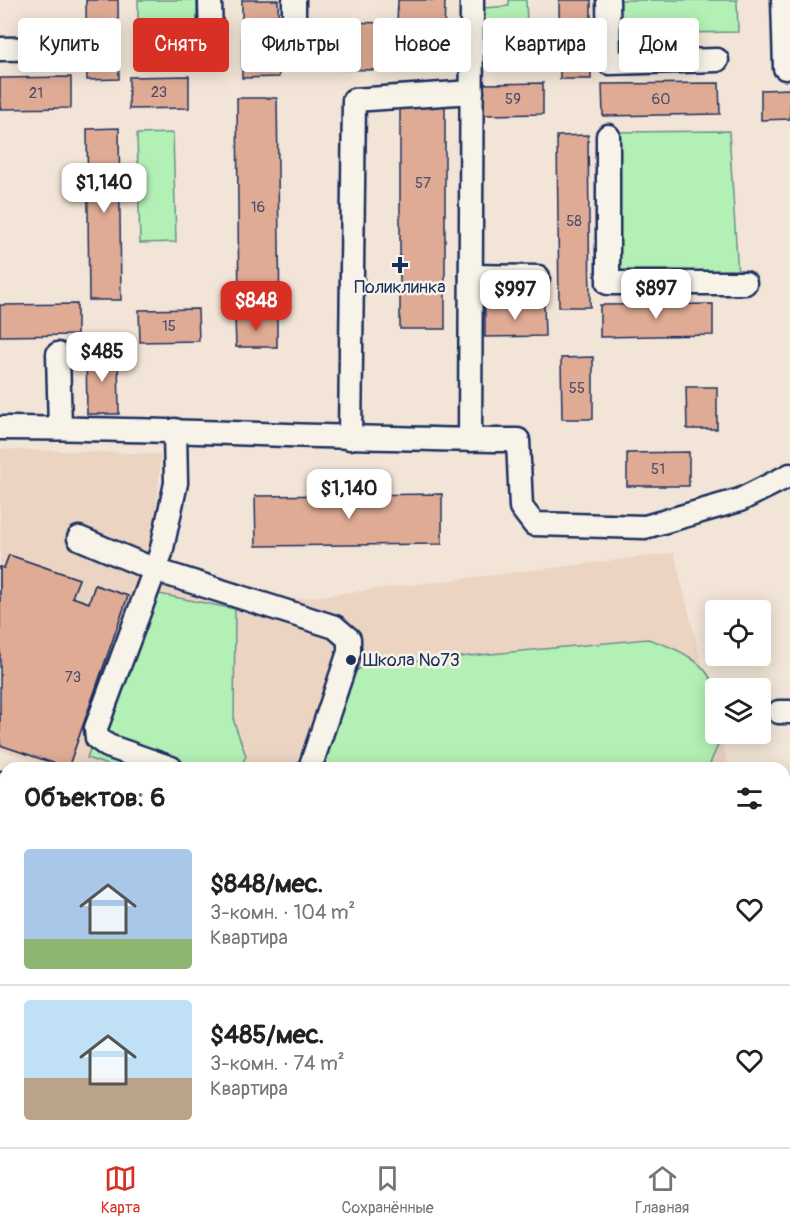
<!DOCTYPE html>
<html lang="ru">
<head>
<meta charset="utf-8">
<style>
  :root { --surface:#fff; --page:#f6f6f6; --text:#222; --muted:#767676; --line:#e0e0e0; --accent:#d93025 }
  body { margin:0; font-family:Pangolin,sans-serif; background:var(--page); color:var(--text); height:100vh; display:flex; flex-direction:column; font-size:22px; white-space:nowrap }
  * { box-sizing:border-box; margin:0 }
  p { font-size:20px; color:var(--muted) }
  .icon { flex:none; width:33px; height:33px; fill:none; stroke:currentColor; stroke-width:2; stroke-linecap:round; stroke-linejoin:round }
  .map { position:relative; flex:1; overflow:hidden }
  .sheet { position:absolute; left:0px; top:762px; width:790px; height:386px; display:flex; flex-direction:column; background:var(--surface); border-radius:18px 18px 0 0; box-shadow:0 3px 15px #0003 }
  .sheet>* { flex:none }
  .guide { position:absolute; left:18px; top:18px; width:754px; height:54px; display:flex; gap:12px }
  .buttons { position:absolute; left:705px; top:600px; display:grid; gap:12px }
  .buttons a { display:grid; place-items:center; width:66px; height:66px; border-radius:6px; background:var(--surface); box-shadow:0 3px 15px #0003; font-size:30px }
  .price { position:absolute; translate:-50% -51px; padding:0 14px; border-radius:12px; background:#fff; color:#222; font-size:20px; line-height:39px; filter:drop-shadow(0 2px 3px #0008) }
  .price::after { content:''; position:absolute; left:50%; top:36px; width:18px; height:14px; margin-left:-9px; background:inherit; clip-path:polygon(0 0,100% 0,50% 100%) }
  .price.on { background:var(--accent); color:#fff }
  ul { padding:0; list-style:none }
  li { display:flex; align-items:center; gap:18px; height:150px; padding:0 24px }
  li+li { border-top:2px solid var(--line) }
  li span { display:grid; place-items:center; flex:none; width:168px; height:120px; border-radius:6px; color:#555 }
  li>.icon { margin-inline-start:auto }
  span .icon { width:72px; height:72px; fill:#fffc; stroke-width:1 }
  li b { font-size:26px }
  h2 { display:flex; justify-content:space-between; align-items:center; height:72px; padding:0 24px; font-size:26px }
  .chip { padding:0 21px; border-radius:6px; background:var(--surface); box-shadow:0 3px 15px #0003; font-size:21px; line-height:54px }
  .chip.on { background:var(--accent); color:#fff }
  .tabs { display:flex; justify-content:space-around; align-items:center; height:84px; border-top:2px solid var(--line); background:var(--surface); font-size:16px; color:var(--muted) }
  .tabs a { display:grid; justify-items:center; gap:3px }
  .tabs .on { color:var(--accent) }
  .map>svg:first-child { display:block }
  .built { fill:#ecd4c3 }
  .green { fill:#b3f0b5; stroke:#67908a; stroke-width:1.5 }
  .building { fill:#dfab94; stroke:#1b2f5e; stroke-width:1.5 }
  .lines { fill:none; stroke-linecap:round; stroke-linejoin:round }
  .minor-casing { stroke:#1b2f5e; stroke-width:27 }
  .minor { stroke:#f7f3e8; stroke-width:22 }
  .poi-dot { fill:#1b2f5e; stroke:#f7f3e8; stroke-width:2 }
  .labels { text-anchor:middle; dominant-baseline:central; stroke-width:5; stroke-linejoin:round; paint-order:stroke }
  .number-label { font-size:15px; fill:#4c4e6c }
  .poi-label { font-size:18px; fill:#1b2f5e; stroke:#f7f3e8 }
</style>
</head>
<body>
<div class="map">
<svg width="790" height="1147" viewBox="0 0 790 1147">
  <rect width="100%" height="100%" fill="#f2e5d7"/>
  <filter id="ink" filterUnits="userSpaceOnUse"><feTurbulence type="fractalNoise" baseFrequency=".0167" numOctaves="2"/><feDisplacementMap in="SourceGraphic" scale="12" xChannelSelector="R" yChannelSelector="G"/><feConvolveMatrix kernelMatrix="1 2 1 2 8 2 1 2 1" color-interpolation-filters="sRGB"/></filter>
  <g filter="url(#ink)">
    <path class="built" d="M0,449L161,454L152,563L253,604L674,553L715,716L716,734H720L729,768H55L0,750Z"/>
    <g class="green">
      <path d="M138,0H197V28L138,29Z"/>
      <path d="M509,0H526L528,50L483,52V8L509,6Z"/>
      <path d="M620,0H737L738,32L621,34Z"/>
      <path d="M729,131L738,276H614L615,132Z"/>
      <path d="M173,133L176,242L140,243L137,134Z"/>
      <path d="M144,591L235,609L234,722L246,756L240,768H116L87,758Z"/>
      <path d="M648,639C674,647 709,661 715,691C718,704 715,721 716,734H720L719,743L708,768H314C307,716 318,693 364,666Z"/>
    </g>
    <g class="building">
      <path d="M86,0H118L119,79L87,80Z"/>
      <path d="M242,0H278L279,77L242,78Z"/>
      <path d="M398,0H445L443,71L321,69L322,22L397,23Z"/>
      <path d="M559,0H591V79H560Z"/>
      <path d="M189,76V108L129,109V77Z"/>
      <path d="M71,77V108L0,109V78Z"/>
      <path d="M543,83V114L484,115L483,84Z"/>
      <path d="M719,83L720,114L603,116L602,84Z"/>
      <path d="M790,89V119L761,120V90Z"/>
      <path d="M237,98H277L280,315H239Z"/>
      <path d="M400,101L445,102V329H400Z"/>
      <path d="M119,128L121,300H89L87,129Z"/>
      <path d="M588,135L590,307H559L557,136Z"/>
      <path d="M77,304V335L0,336V305Z"/>
      <path d="M544,304L545,336L485,337V305Z"/>
      <path d="M713,304V335L600,337V305Z"/>
      <path d="M198,309L199,341L140,342L139,310Z"/>
      <path d="M277,317V347H236L235,318Z"/>
      <path d="M86,352H118L119,414H87Z"/>
      <path d="M593,357V419H562L561,358Z"/>
      <path d="M686,387H717V429H687Z"/>
      <path d="M689,452V486H627V453Z"/>
      <path d="M442,494V544L256,546L255,496Z"/>
      <path d="M9,555L79,579L72,597L89,603L95,585L128,596L68,768L0,745V712L30,722L62,631L26,619L20,638L3,632L0,642V567L4,568Z"/>
      <path d="M9,555L79,579L72,597L89,603L95,585L128,596L68,768L0,745V567L4,568Z"/>
    </g>
    <g class="lines">
      <defs>
        <g id="minor">
          <path d="M210,0L211,43"/>
          <path d="M608,0L609,63L717,60"/>
          <path d="M783,0L785,68L790,67"/>
          <path d="M0,49L72,48"/>
          <path d="M294,57V0"/>
          <path d="M608,136V283H745"/>
          <path d="M471,276L538,277"/>
          <path d="M58,354L60,428"/>
          <path d="M0,428C173,428 345,440 518,440L521,507L534,524L645,527L740,500L790,475"/>
          <path d="M350,438L354,100L472,92"/>
          <path d="M470,440L472,0"/>
          <path d="M79,538L155,570L335,627L349,639V652L310,768"/>
          <path d="M779,712H790"/>
          <path d="M171,768L108,746L97,738L96,728L161,553L176,483L175,430"/>
          <path d="M0,783L6,785"/>
          <path d="M784,836L790,835"/>
        </g>
      </defs>
      <use href="#minor" class="minor-casing"/>
      <use href="#minor" class="minor"/>
    </g>
  </g>
  <g class="poi-dot">
    <path d="M397 256h6v6h6v6h-6v6h-6v-6h-6v-6h6z"/>
    <circle cx="351" cy="660" r="6"/>
  </g>
  <g class="labels">
    <g class="number-label">
      <text x="159" y="92">23</text>
      <text x="36" y="93">21</text>
      <text x="513" y="99">59</text>
      <text x="661" y="99">60</text>
      <text x="423" y="183">57</text>
      <text x="258" y="207">16</text>
      <text x="574" y="221">58</text>
      <text x="169" y="326">15</text>
      <text x="577" y="388">55</text>
      <text x="658" y="469">51</text>
      <text x="73" y="677">73</text>
    </g>
    <g class="poi-label">
      <text x="400" y="287">Поликлинка</text>
      <text x="363" y="660" text-anchor="start">Школа №73</text>
    </g>
  </g>
</svg>
<div class="buttons">
<a><svg class="icon" aria-label="locate" viewBox="0 0 24 24"><circle cx="12" cy="12" r="6"/><path d="M12 2v4M12 18v4M2 12h4M18 12h4"/></svg></a>
<a><svg class="icon" aria-label="layers" viewBox="0 0 24 24"><path d="M12 4l9 5-9 5-9-5zM3 14l9 5 9-5"/></svg></a>
</div>
<b class="price" style="left:104px;top:214px">$1,140</b>
<b class="price" style="left:656px;top:320px">$897</b>
<b class="price" style="left:515px;top:321px">$997</b>
<b class="price on" style="left:256px;top:332px">$848</b>
<b class="price" style="left:102px;top:383px">$485</b>
<b class="price" style="left:349px;top:520px">$1,140</b>
<div class="guide">
<a class="chip">Купить</a>
<a class="chip on">Снять</a>
<a class="chip">Фильтры</a>
<a class="chip">Новое</a>
<a class="chip">Квартира</a>
<a class="chip">Дом</a>
</div>
<section class="sheet">
<h2>Объектов: 6<svg class="icon" aria-label="filters" viewBox="0 0 24 24"><path d="M4 7h16M4 17h16"/><circle cx="9" cy="7" r="2"/><circle cx="15" cy="17" r="2"/></svg></h2>
<ul>
<li><span style="background:linear-gradient(#a9c7e8 75%,#8fb573 0)"><svg class="icon" aria-label="home" viewBox="0 0 24 24"><path d="M3 11l9-7 9 7M6 9v11h12V9"/></svg></span><div><b>$848/мес.</b><p>3-комн. · 104 m²</p><p>Квартира</p></div><svg class="icon" aria-label="heart" viewBox="0 0 24 24"><path d="M12 20l-8-8c-3-5 5-10 8-4 3-6 11-1 8 4z"/></svg></li>
<li><span style="background:linear-gradient(#bfe0f5 65%,#b9a48a 0)"><svg class="icon" aria-label="home" viewBox="0 0 24 24"><path d="M3 11l9-7 9 7M6 9v11h12V9"/></svg></span><div><b>$485/мес.</b><p>3-комн. · 74 m²</p><p>Квартира</p></div><svg class="icon" aria-label="heart" viewBox="0 0 24 24"><path d="M12 20l-8-8c-3-5 5-10 8-4 3-6 11-1 8 4z"/></svg></li>
</ul>
</section>
</div>
<nav class="tabs">
<a class="on"><svg class="icon" aria-label="map" viewBox="0 0 24 24"><path d="M3 6l6-2 6 2 6-2v14l-6 2-6-2-6 2zM9 4v14M15 6v14"/></svg>Карта</a>
<a><svg class="icon" aria-label="saved" viewBox="0 0 24 24"><path d="M7 4h10v16l-5-4-5 4z"/></svg>Сохранённые</a>
<a><svg class="icon" aria-label="home" viewBox="0 0 24 24"><path d="M3 11l9-7 9 7M6 9v11h12V9"/></svg>Главная</a>
</nav>
</body>
</html>
